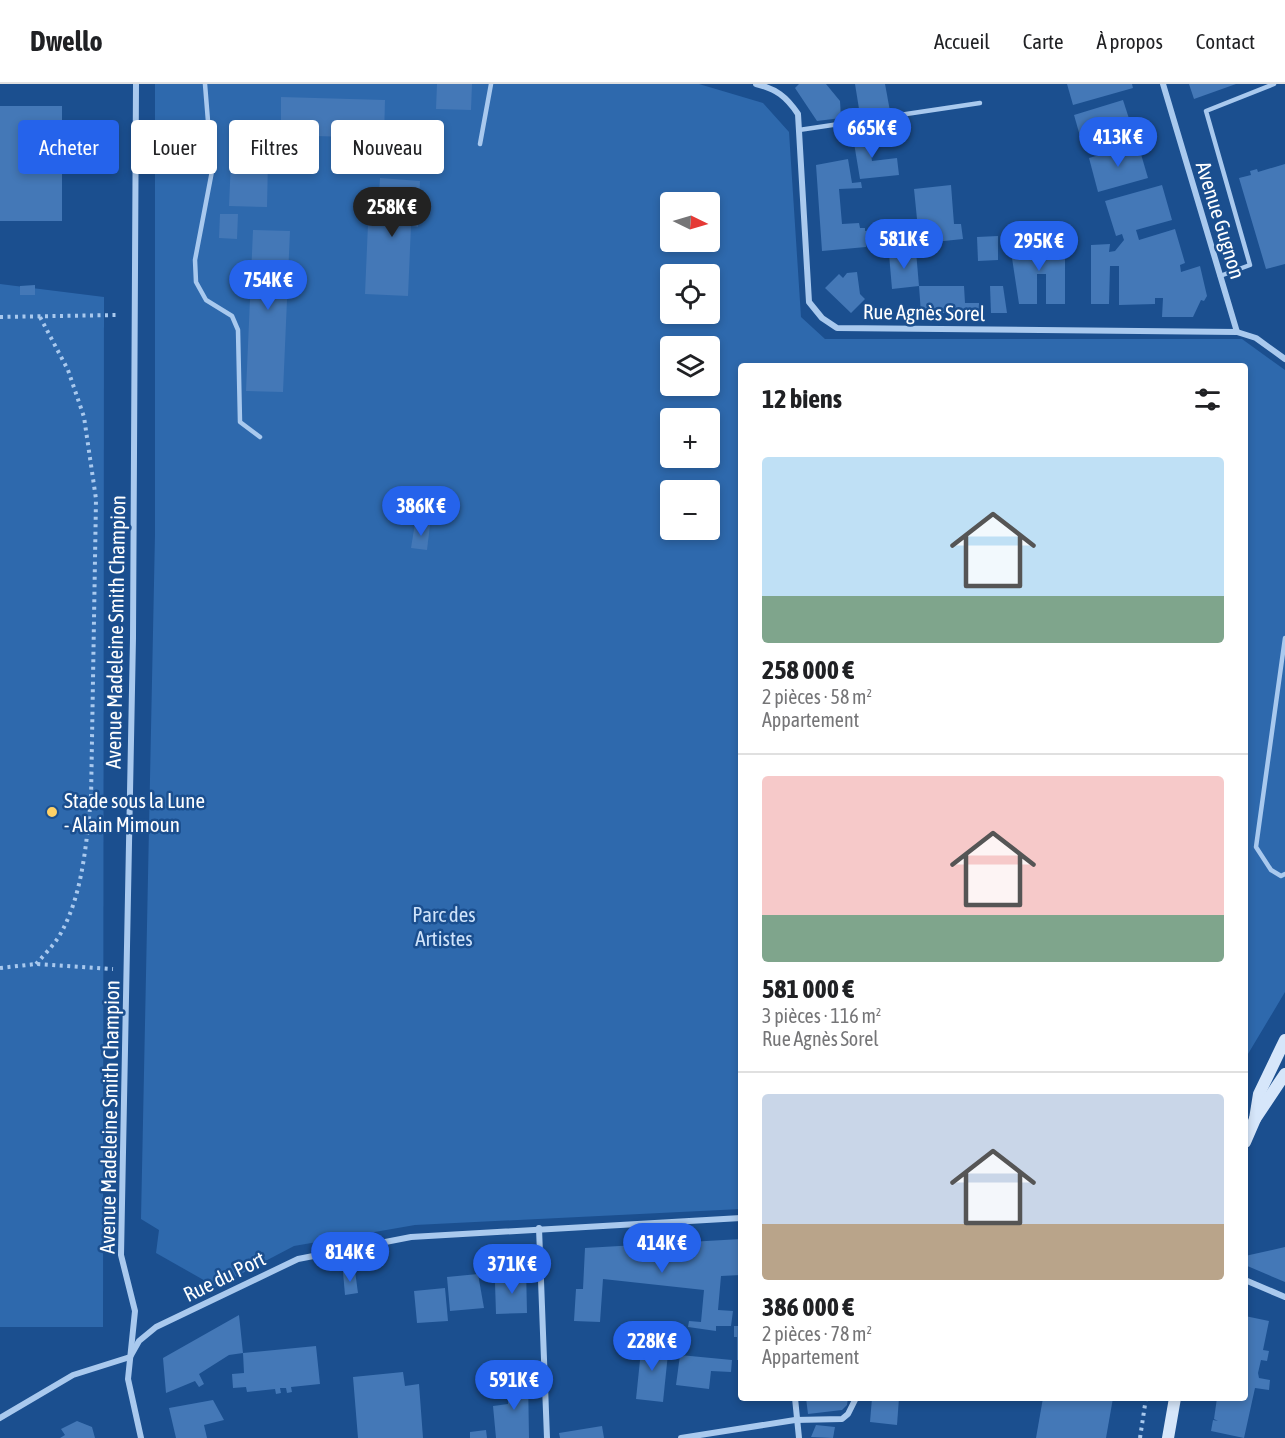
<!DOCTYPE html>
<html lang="fr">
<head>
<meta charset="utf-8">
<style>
  :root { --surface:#fff; --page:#f6f6f6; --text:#202124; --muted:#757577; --line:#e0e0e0; --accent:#2563eb }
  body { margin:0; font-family:"Asap Condensed",sans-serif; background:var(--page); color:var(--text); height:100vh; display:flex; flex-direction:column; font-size:22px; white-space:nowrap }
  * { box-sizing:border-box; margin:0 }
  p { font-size:20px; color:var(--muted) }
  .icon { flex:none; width:33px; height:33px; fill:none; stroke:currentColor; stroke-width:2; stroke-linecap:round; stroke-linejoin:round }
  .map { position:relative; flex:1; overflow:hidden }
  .sheet { position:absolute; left:738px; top:279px; width:510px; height:1038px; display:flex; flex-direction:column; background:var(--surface); border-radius:6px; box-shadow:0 3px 9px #0003 }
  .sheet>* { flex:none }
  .top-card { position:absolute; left:18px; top:36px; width:570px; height:54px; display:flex; gap:12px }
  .needle { width:39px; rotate:95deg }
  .tools { position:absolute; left:660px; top:108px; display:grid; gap:12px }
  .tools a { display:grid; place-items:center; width:60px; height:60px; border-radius:6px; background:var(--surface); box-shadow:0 3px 9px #0003; font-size:30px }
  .price { position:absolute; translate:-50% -51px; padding:0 14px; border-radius:21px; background:var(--accent); color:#fff; font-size:20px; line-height:39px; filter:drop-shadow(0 2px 3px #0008) }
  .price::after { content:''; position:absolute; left:50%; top:36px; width:18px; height:14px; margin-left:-9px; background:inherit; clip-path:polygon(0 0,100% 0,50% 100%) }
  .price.current { background:#222; color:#fff }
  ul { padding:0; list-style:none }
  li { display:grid; align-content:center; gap:12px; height:318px; padding:0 24px }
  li+li { border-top:2px solid var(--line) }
  li span { display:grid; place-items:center; height:186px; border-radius:6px; color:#555 }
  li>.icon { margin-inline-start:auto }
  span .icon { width:108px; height:108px; fill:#fffc; stroke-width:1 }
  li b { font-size:26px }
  h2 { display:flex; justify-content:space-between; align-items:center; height:72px; padding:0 24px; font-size:26px }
  .chip { padding:0 21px; border-radius:6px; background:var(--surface); box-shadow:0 3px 9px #0003; font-size:21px; line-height:54px }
  .chip.current { background:var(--accent); color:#fff }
  header { display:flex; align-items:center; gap:36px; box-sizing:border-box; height:84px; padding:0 30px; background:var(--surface); border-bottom:2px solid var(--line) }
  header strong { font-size:28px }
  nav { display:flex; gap:33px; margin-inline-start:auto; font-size:21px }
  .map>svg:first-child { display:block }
  .green { fill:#2e69ad; fill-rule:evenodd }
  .building { fill:#4478b7 }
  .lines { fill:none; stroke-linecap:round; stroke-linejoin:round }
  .path { stroke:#a9c9ee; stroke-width:4; stroke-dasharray:3 4.5; stroke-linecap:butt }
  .lane { stroke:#a9c9ee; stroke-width:4.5 }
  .street { stroke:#a9c9ee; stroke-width:6 }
  .secondary { stroke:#d6e6fa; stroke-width:12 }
  .poi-dot { fill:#ffd166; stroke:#1b4f8f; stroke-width:2 }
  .labels { text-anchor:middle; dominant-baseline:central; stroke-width:5; stroke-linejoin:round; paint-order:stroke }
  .street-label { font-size:21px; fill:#fff; stroke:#1b4f8f }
  .poi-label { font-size:21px; fill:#fff; stroke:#1b4f8f; text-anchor:start }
  .park-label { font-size:21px; fill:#cfe3fa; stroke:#1b4f8f }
</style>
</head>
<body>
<header>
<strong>Dwello</strong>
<nav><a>Accueil</a><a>Carte</a><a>À propos</a><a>Contact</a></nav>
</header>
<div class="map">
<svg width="1285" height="1354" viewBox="0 0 1285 1354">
  <rect width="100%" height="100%" fill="#1b4f8f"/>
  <g class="green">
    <path d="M155,0H699L763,19L789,48L801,233L825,255H1242L1285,286V908L1245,975V282H741V1125L415,1141L294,1162L216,1203L156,1169L159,1146L141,1135L155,450ZM670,118H710V158H670ZM670,190H710V230H670ZM670,262H710V302H670ZM670,334H710V374H670ZM670,406H710V446H670Z"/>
    <path d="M0,200L104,213L103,1243H0Z"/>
  </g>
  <g class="building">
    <path d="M437,0H472L471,26L436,25Z"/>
    <path d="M799,0H826L840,17L841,34L817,37L795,4Z"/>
    <path d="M855,0H885L890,27L860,31Z"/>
    <path d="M1067,0H1132L1133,4L1073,21Z"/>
    <path d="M1189,0H1236L1194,15Z"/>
    <path d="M281,13L385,16L384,54L281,51Z"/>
    <path d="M1123,16L1134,50L1084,66L1074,31Z"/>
    <rect x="0" y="22" width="62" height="115"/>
    <path d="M867,45L872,77L897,74L899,91L860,95L852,47Z"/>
    <path d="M1138,60L1148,94L1098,108L1089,74Z"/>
    <path d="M848,75L852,99L861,98L862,104L839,105L842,140L859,139L860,144H865V147L871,146L874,151L869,155L866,153V163L822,167L816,81Z"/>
    <path d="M231,76L268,77L267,123L229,122Z"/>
    <path d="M1285,80V180L1266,185L1239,94L1251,91L1250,87L1257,85L1258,88Z"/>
    <path d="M380,94L420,97L418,143L411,142L408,212L365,210L368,140L377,141Z"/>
    <path d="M951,101L954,140H961L963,155L915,160L912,136L917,135L914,105Z"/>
    <path d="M1162,101L1172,136L1136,146L1139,156L1175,145L1185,179L1180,181L1181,188L1200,182L1207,212L1204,217L1201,216L1193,233H1162L1163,214H1155V220L1119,221V182H1110L1109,220H1091V161L1110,160L1109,168L1115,167L1124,156L1122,150L1116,152L1105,117Z"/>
    <path d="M220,130H238L237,155L219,154Z"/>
    <path d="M253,146L290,147L283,308L246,307Z"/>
    <path d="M998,152V176L978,177L977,153Z"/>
    <path d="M1010,161H1037V164H1047L1046,161H1065V220H1046V190H1037V220H1019Z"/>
    <path d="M916,167L919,202L892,205L889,170Z"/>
    <path d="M857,188L860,210L865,215L851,229L825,204L839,190L843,194L847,189Z"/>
    <path d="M35,201V211H20V202Z"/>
    <path d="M919,202H964L965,219H979V229H921Z"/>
    <path d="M990,202H1003L1007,229H991Z"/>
    <path d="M415,439L430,441L427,466L411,464Z"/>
    <path d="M741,1155V1191L721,1192L718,1226L733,1227L731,1242H716V1247L688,1243L689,1237L701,1238L704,1206L603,1195L600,1238L574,1237L576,1205H583L585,1164Z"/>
    <path d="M1285,1163V1198L1245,1181V1172Z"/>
    <path d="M516,1183H526L527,1229L496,1230L495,1199H516Z"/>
    <path d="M355,1187L358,1209L345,1211L343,1188Z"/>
    <path d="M478,1190L484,1224L450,1227L447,1193Z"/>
    <path d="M445,1204L448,1237L417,1239L414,1207Z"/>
    <path d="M239,1231L243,1269L229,1271L199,1290L204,1300L199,1303L195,1297L166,1309L163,1274Z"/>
    <path d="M1245,1232L1269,1237L1263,1266L1269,1267L1267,1277L1261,1276L1258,1289L1259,1294L1270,1296L1269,1306L1255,1304L1244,1354L1211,1347L1213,1336L1218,1337L1214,1335L1217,1314H1245Z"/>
    <path d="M734,1242H741V1276H737V1253H734Z"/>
    <path d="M642,1257L669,1260L663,1318L636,1315Z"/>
    <path d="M316,1262L320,1300L291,1303L292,1308L287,1309L286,1304H280L281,1309L276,1310L275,1305L247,1308L246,1303L233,1304L232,1290L244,1289L243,1269Z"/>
    <path d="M680,1271L732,1276L731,1288L711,1287L709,1305L676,1301Z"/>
    <path d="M403,1288L405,1302L419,1300L423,1354H358L353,1293Z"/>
    <path d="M508,1293H528L529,1354H496L493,1322L508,1320Z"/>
    <path d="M806,1314H848L847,1321L842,1326L808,1330Z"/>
    <path d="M872,1314H899L897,1341L870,1338Z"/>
    <path d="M1043,1314H1113L1106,1354H1036Z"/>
    <path d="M213,1316L224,1336L204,1341L207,1354H176L169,1324Z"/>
    <path d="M77,1337L92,1343L95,1354H60L65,1351L61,1345Z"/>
    <path d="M816,1341L835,1343L833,1354L811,1353Z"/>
    <path d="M602,1342L604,1354H560L559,1349Z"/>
    <path d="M486,1346L487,1354H470V1348Z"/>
  </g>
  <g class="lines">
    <g class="path">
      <path d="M0,233L119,231"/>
      <path d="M36,880C45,870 56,859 62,847C83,808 86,759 91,716L96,415L84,333L68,286L40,233"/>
      <path d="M0,884L36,880L113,885"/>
      <path d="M1140,1354L1146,1314"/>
    </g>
    <g class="lane">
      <path d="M205,0L212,87L195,176L196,198L206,216L232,232L238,246L240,338L260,353"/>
      <path d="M799,46L980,19"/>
      <path d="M480,60L491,0"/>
      <path d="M1220,192L1250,181L1206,27L1274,0"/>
      <path d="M1285,554L1256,763L1271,786L1281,792L1285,790"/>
    </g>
    <g class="street">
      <path d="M136,0L133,554L121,1171L135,1227L128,1295L141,1354"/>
      <path d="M756,0C776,5 786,12 798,30L809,218L822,234L837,244L1237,248L1256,254L1285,275"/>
      <path d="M1163,0L1237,248"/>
      <path d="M539,1144L547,1354"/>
      <path d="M1245,1196L1285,1213"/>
      <path d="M795,1314L799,1354"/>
      <path d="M0,1334L73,1291L130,1273L139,1257L156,1243L298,1175L411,1153L741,1134"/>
      <path d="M681,1354L795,1336L842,1335L848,1330L856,1314"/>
    </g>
    <g class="secondary">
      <path d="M1255,1035L1259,1010L1285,956"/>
      <path d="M1245,1058L1255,1035L1285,990"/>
      <path d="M1168,1354L1175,1314"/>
    </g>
  </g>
  <circle class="poi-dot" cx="52" cy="728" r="6"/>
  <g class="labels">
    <g class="street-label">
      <text transform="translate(1221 136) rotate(73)">Avenue Gugnon</text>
      <text transform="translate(924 228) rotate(1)">Rue Agnès Sorel</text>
      <text transform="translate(115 548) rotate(-89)">Avenue Madeleine Smith Champion</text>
      <text transform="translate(109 1033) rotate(-89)">Avenue Madeleine Smith Champion</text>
      <text transform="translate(224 1192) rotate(-26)">Rue du Port</text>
    </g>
    <g class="poi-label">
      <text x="64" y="716">Stade sous la Lune<tspan x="64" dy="24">- Alain Mimoun</tspan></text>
    </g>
    <g class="park-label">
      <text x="444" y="830">Parc des<tspan x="444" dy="24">Artistes</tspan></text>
    </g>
  </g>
</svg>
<div class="tools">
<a><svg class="needle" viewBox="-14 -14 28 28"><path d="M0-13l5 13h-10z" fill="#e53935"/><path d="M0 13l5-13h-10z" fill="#757577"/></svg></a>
<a><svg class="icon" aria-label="locate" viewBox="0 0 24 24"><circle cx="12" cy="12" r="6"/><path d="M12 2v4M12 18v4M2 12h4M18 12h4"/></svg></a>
<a><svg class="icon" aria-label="layers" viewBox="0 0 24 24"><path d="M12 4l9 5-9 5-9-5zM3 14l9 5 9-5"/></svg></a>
<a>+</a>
<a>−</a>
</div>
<b class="price" style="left:872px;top:75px">665K €</b>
<b class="price" style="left:1118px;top:84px">413K €</b>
<b class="price current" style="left:392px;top:154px">258K €</b>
<b class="price" style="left:904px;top:186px">581K €</b>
<b class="price" style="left:1039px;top:188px">295K €</b>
<b class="price" style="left:268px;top:227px">754K €</b>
<b class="price" style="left:421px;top:453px">386K €</b>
<b class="price" style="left:662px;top:1190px">414K €</b>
<b class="price" style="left:350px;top:1199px">814K €</b>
<b class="price" style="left:512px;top:1211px">371K €</b>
<b class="price" style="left:652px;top:1288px">228K €</b>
<b class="price" style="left:514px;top:1327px">591K €</b>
<div class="top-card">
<a class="chip current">Acheter</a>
<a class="chip">Louer</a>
<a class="chip">Filtres</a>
<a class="chip">Nouveau</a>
</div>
<section class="sheet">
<h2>12 biens<svg class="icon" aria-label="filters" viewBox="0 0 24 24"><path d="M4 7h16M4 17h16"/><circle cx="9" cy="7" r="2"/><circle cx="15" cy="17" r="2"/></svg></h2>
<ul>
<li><span style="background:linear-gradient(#bfe0f5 75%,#7fa58c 0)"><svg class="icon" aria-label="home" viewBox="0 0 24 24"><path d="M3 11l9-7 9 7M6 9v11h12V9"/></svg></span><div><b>258 000 €</b><p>2 pièces · 58 m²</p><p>Appartement</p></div></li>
<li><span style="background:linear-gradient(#f6c9c9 75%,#7fa58c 0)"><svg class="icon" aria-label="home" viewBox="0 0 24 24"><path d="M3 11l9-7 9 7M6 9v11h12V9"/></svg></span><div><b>581 000 €</b><p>3 pièces · 116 m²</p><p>Rue Agnès Sorel</p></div></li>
<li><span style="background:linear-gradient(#c9d6e8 70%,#b9a48a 0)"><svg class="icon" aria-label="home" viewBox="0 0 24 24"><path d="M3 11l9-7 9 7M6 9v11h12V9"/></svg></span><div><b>386 000 €</b><p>2 pièces · 78 m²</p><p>Appartement</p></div></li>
</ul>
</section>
</div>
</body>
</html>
